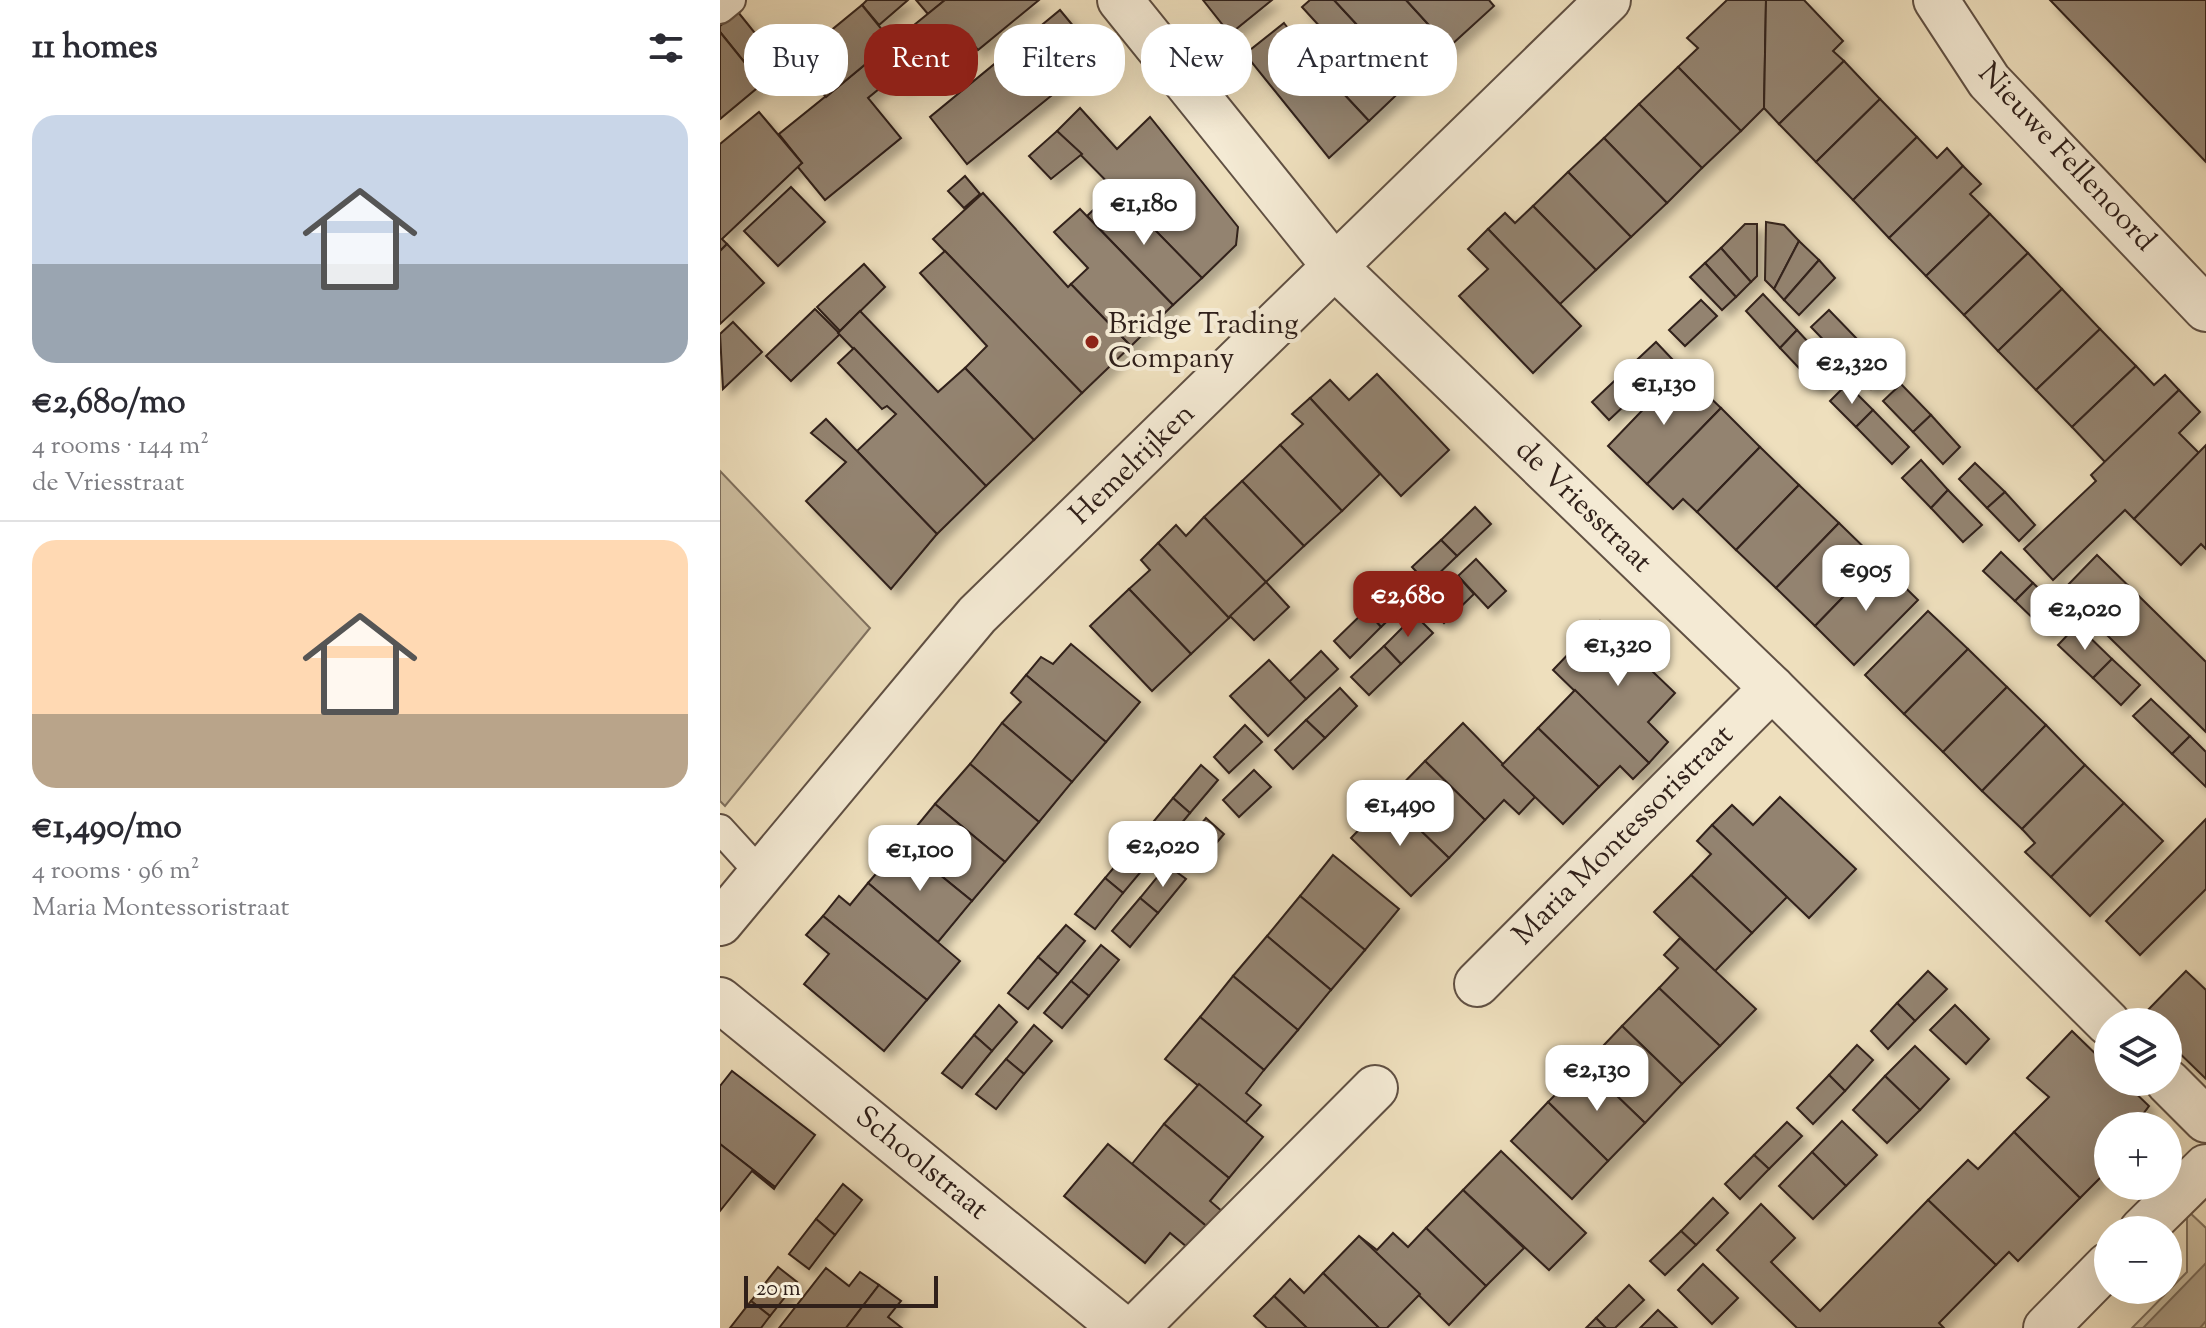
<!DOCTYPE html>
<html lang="en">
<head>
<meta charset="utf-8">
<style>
  :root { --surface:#fff; --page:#f2f2f3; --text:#2b2b33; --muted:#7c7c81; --line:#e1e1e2; --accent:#8f2418 }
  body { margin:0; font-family:"Sorts Mill Goudy",serif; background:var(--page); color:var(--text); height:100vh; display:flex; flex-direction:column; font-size:30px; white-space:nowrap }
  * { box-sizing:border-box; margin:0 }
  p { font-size:26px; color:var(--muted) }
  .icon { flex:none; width:44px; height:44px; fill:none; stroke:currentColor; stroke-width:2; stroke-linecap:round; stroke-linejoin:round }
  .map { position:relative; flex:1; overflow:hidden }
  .side { display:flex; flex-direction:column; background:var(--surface); width:720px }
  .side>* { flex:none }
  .top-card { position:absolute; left:24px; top:24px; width:760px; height:72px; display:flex; gap:16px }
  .controls { position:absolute; left:1374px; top:1008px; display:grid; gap:16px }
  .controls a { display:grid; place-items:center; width:88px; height:88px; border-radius:50%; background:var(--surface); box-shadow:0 8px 32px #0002; font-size:40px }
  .scale { position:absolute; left:24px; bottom:20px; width:194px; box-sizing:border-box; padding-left:8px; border:4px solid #30201a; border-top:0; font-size:22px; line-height:28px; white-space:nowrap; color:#30201a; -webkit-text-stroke:6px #f4ead4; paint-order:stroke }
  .price { position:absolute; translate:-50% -68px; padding:0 18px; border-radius:16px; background:#fff; color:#222; font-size:26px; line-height:52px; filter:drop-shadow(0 2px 4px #0008) }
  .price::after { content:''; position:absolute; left:50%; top:48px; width:24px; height:18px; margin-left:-12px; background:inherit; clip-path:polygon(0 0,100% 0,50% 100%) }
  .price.current { background:var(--accent); color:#fff }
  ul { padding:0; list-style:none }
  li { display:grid; align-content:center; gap:16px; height:424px; padding:0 32px }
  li+li { border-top:2px solid var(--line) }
  li span { display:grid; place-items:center; height:248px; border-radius:24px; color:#555 }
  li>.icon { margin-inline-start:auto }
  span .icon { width:144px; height:144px; fill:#fffc; stroke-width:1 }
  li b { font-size:34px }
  h2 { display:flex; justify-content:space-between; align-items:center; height:96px; padding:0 32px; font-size:34px }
  .pill { padding:0 28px; border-radius:32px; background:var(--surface); box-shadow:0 8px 32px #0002; font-size:28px; line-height:72px }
  .pill.current { background:var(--accent); color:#fff }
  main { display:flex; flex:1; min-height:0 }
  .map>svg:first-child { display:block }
  .green { fill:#cebfa1; stroke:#7f705e; stroke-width:2 }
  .water { fill:#ad9e86; stroke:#7b6c5b; stroke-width:2 }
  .building { fill:#93836f; stroke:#30201a; stroke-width:2; filter:url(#shadow) }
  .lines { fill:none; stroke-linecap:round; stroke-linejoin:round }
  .service-casing { stroke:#605043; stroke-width:32 }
  .minor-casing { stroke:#605043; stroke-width:48 }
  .service { stroke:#f4ead4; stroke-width:28 }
  .minor { stroke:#f4ead4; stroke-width:44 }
  .poi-dot { fill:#8f2418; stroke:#f4ead4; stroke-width:3 }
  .labels { text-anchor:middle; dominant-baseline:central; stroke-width:8; stroke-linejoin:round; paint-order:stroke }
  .street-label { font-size:30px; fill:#30201a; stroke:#f4ead4 }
  .poi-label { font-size:30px; fill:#30201a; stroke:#f4ead4; text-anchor:start }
</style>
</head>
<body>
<main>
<section class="side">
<h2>11 homes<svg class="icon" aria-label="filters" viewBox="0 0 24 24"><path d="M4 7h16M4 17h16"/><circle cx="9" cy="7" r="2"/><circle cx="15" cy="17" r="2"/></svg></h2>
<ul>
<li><span style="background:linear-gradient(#c9d6e8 60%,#9aa5b1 0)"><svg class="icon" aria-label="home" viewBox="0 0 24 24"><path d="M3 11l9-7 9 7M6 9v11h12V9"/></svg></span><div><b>€2,680/mo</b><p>4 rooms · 144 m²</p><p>de Vriesstraat</p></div></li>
<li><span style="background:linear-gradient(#ffd9b3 70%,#b9a48a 0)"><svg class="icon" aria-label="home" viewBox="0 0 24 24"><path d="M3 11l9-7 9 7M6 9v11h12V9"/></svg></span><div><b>€1,490/mo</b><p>4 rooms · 96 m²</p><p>Maria Montessoristraat</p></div></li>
</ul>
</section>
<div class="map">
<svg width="1486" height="1328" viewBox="0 0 1486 1328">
  <defs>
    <filter id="shadow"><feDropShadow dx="7" dy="7" stdDeviation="4" flood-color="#0004"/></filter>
  </defs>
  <rect width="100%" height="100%" fill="#eedfbd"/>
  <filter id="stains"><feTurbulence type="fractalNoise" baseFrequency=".0025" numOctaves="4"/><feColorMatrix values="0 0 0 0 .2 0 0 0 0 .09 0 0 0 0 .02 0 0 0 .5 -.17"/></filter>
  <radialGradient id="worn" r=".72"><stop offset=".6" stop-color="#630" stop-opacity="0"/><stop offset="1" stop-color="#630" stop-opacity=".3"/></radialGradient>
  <g class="green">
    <path d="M0,471L150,628L5,806L0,801Z"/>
    <path d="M1467,1210L1486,1228V1328H1412L1467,1272Z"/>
  </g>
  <path class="water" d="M1486,1263V1321L1480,1328H1423Z"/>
  <g class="building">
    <path d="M147,0H188L159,25L142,5Z"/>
    <path d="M196,0H225L208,14Z"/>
    <path d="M225,0H319L258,50L240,29L214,50L220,55L183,86L175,76L148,98L181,138L105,200L77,166L82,163L59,134Z"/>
    <path d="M483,0H552L510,34Z"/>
    <path d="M590,0H614L690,82L649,121L594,62L614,42L582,7Z"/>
    <path d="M614,0H686L729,47L690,82Z"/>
    <path d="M686,0H769L774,6L729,47Z"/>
    <path d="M1007,0H1046L1044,108L1021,131L958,67L978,48L967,38Z"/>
    <path d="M1046,0H1084L1123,41L1113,51L1124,61L1059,124L1044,108Z"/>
    <path d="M1330,0H1486V162Z"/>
    <path d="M142,5L172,42L106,97L75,60Z"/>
    <path d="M340,10L379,57L247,164L210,117Z"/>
    <path d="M18,12L63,68L42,84L0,32V26Z"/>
    <path d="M564,23L594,62L649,121L609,158L525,54Z"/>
    <path d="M0,32L42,84L0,119Z"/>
    <path d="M1124,61L1160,99L1096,162L1059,124Z"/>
    <path d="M958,67L1021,131L982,168L919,104Z"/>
    <path d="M1160,99L1197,137L1133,200L1096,162Z"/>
    <path d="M919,104L982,168L947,203L884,138Z"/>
    <path d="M360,108L397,149L430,117L518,227L516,245L482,278L337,131Z"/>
    <path d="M39,112L82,163L2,239L7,244L0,251V144Z"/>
    <path d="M337,131L362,154L331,179L309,156Z"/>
    <path d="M1197,137L1217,158L1227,148L1243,166L1169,238L1133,200Z"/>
    <path d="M884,138L947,203L911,237L848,172Z"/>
    <path d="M1243,166L1261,184L1250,194L1270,214L1206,276L1169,238Z"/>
    <path d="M848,172L911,237L876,270L813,206Z"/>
    <path d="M245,176L260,194L244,208L228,191Z"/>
    <path d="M71,187L105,222L58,266L24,231Z"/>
    <path d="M395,189L482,278L453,305L367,216Z"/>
    <path d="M263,193L348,287L351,284L411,346L362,393L213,239Z"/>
    <path d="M813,206L876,270L840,304L768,229L785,213L795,223Z"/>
    <path d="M360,209L453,305L411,346L351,284L368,268L334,232Z"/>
    <path d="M1270,214L1308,253L1244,315L1206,276Z"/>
    <path d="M1046,222L1064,225L1079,241L1054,289L1045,280Z"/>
    <path d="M1025,224H1037V276L1031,282L1001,248Z"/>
    <path d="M768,229L861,326L813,373L739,296L768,269L748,249Z"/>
    <path d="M1079,241L1099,260L1064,300L1054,289Z"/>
    <path d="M7,244L44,283L0,324V251Z"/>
    <path d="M1001,248L1031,282L1016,297L985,263Z"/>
    <path d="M225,251L362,393L314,440L245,368L267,346L200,273Z"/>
    <path d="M1308,253L1342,289L1278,351L1244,315Z"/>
    <path d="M1099,260L1115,278L1079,315L1064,300Z"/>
    <path d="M985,263L1016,297L1002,310L970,277Z"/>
    <path d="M144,264L165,287L120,331L97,307Z"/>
    <path d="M1342,289L1380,329L1316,390L1278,351Z"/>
    <path d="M1043,294L1077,330L1060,348L1026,311Z"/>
    <path d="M981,300L997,316L965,346L949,330Z"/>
    <path d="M95,309L120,334L71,381L46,356Z"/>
    <path d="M1109,310L1139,341L1121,358L1091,327Z"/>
    <path d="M140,311L218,392L245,368L314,440L266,486L118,333Z"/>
    <path d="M13,322L42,352L3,389L0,334Z"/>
    <path d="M1380,329L1416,366L1352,427L1316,390Z"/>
    <path d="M1077,330L1114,370L1097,387L1060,348Z"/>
    <path d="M1139,341L1169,371L1151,389L1121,358Z"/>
    <path d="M936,342L953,360L922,389L905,371Z"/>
    <path d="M134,348L266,486L217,534L137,451L176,414L167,406L162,409L118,363Z"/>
    <path d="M1416,366L1434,385L1445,375L1459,390L1385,462L1352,427Z"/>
    <path d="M961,370L1001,408L927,484L888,446Z"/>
    <path d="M905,371L922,389L889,420L872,402Z"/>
    <path d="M657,374L729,450L681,496L590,398L610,380L629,400Z"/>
    <path d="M1127,384L1153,410L1136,427L1110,401Z"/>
    <path d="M1181,384L1211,415L1193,432L1163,401Z"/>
    <path d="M1459,390L1480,412L1459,433L1479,453L1414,519L1405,510L1333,580L1304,549L1376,481L1371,475Z"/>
    <path d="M590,398L660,474L622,511L560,445L583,424L572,414Z"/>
    <path d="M1001,408L1040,447L977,512L963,499L953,509L927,484Z"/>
    <path d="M1153,410L1189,447L1172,464L1136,427Z"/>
    <path d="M1211,415L1240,447L1223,464L1193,432Z"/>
    <path d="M106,419L217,534L171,589L86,501L126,462L91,433Z"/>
    <path d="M560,445L622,511L584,546L522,481Z"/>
    <path d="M1486,445V549L1481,544L1461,565L1414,519Z"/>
    <path d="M1040,447L1079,485L1016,550L977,512Z"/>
    <path d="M1201,460L1228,490L1211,508L1182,478Z"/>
    <path d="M1255,463L1285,492L1267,508L1239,479Z"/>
    <path d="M522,481L584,546L546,582L484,517Z"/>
    <path d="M1079,485L1119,523L1056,588L1016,550Z"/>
    <path d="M1228,490L1262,525L1243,542L1211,508Z"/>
    <path d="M1285,492L1315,525L1299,541L1267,508Z"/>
    <path d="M755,507L771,524L737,556L721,540Z"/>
    <path d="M484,517L546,582L509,618L438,543L456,525L466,536Z"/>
    <path d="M1119,523L1158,561L1095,626L1056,588Z"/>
    <path d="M721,540L737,556L708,584L692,567Z"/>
    <path d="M438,543L509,618L471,654L409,589L430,570L421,560Z"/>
    <path d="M1281,552L1313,583L1295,601L1263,571Z"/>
    <path d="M1377,555L1486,662V732L1342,591Z"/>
    <path d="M756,559L786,591L768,608L738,576Z"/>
    <path d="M1158,561L1198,600L1134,665L1095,626Z"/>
    <path d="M738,576L754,594L724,623L707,606Z"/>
    <path d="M678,579L694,596L661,627L646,610Z"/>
    <path d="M546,582L569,607L534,640L510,616Z"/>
    <path d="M1313,583L1344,613L1326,631L1295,601Z"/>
    <path d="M409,589L471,654L432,691L370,626Z"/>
    <path d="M646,610L661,627L630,658L614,641Z"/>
    <path d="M1208,611L1248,649L1184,714L1145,675Z"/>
    <path d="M695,615L713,633L681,664L664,646Z"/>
    <path d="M880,621L955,693L928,722L948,742L929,763L833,670Z"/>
    <path d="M1357,625L1392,659L1373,678L1338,645Z"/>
    <path d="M351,644L420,702L386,742L306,675L321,657L333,664Z"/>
    <path d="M664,646L681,664L649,695L631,677Z"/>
    <path d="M1248,649L1287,687L1223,752L1184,714Z"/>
    <path d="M601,651L618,669L586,699L569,682Z"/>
    <path d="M1392,659L1420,685L1401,705L1373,678Z"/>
    <path d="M549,660L586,699L548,736L510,696Z"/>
    <path d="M306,675L386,742L352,782L282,723L301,702L291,693Z"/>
    <path d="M1287,687L1326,725L1262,791L1223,752Z"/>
    <path d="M620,688L637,706L605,738L586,720Z"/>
    <path d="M855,690L929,763L913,779L900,766L879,787L818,728Z"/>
    <path d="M1431,699L1470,736L1452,754L1413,716Z"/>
    <path d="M586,720L605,738L573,769L555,750Z"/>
    <path d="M282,723L352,782L319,822L250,764Z"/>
    <path d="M743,723L815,797L799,814L784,800L765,820L705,761Z"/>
    <path d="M525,725L542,742L509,773L494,757Z"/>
    <path d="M1326,725L1365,765L1302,829L1262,791Z"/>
    <path d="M818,728L879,787L843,824L782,765Z"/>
    <path d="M1470,736L1486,752V787L1452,754Z"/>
    <path d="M705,761L765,820L729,858L668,799Z"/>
    <path d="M250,764L319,822L285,862L215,804Z"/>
    <path d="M481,765L498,780L470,813L453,798Z"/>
    <path d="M1365,765L1404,803L1331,877L1305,852L1315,843L1302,829Z"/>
    <path d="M534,770L551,787L519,817L503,800Z"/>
    <path d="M1060,797L1136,869L1089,918L992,825L1012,805L1033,825Z"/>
    <path d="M453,798L470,813L442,847L424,833Z"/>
    <path d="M668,799L729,858L691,896L631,838Z"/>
    <path d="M1404,803L1443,841L1370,916L1331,877Z"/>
    <path d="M215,804L285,862L252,901L182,844Z"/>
    <path d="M486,818L504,834L477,866L459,851Z"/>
    <path d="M1486,819V889L1420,955L1386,921Z"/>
    <path d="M992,825L1067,897L1032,933L971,875L991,854L977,841Z"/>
    <path d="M182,844L252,901L218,942L148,883Z"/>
    <path d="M411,847L429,862L403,893L385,878Z"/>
    <path d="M613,855L679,909L645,950L580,896Z"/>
    <path d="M447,865L466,879L438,913L420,898Z"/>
    <path d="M971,875L1032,933L995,971L934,912Z"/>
    <path d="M385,878L403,893L375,929L355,914Z"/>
    <path d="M148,883L240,961L207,1000L103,916L119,896L130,905Z"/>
    <path d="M580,896L645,950L611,990L547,936Z"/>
    <path d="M420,898L438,913L410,947L392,931Z"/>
    <path d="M103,916L207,1000L164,1051L84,984L109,954L86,935Z"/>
    <path d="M346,925L365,941L338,974L318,957Z"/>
    <path d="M547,936L611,990L578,1030L513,976Z"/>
    <path d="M960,938L1036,1009L1000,1046L939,988L958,968L944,955Z"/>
    <path d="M381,945L399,960L369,996L351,981Z"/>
    <path d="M318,957L338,974L308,1009L288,993Z"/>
    <path d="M1208,971L1227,989L1195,1021L1177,1003Z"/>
    <path d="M1466,971L1486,990V1079L1448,1042V1022H1428L1422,1016Z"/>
    <path d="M513,976L578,1030L544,1070L480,1017Z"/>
    <path d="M351,981L369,996L342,1028L324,1013Z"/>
    <path d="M939,988L1000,1046L962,1084L902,1026Z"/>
    <path d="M1177,1003L1195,1021L1168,1049L1151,1031Z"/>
    <path d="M279,1005L297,1022L272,1051L254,1035Z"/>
    <path d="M1235,1005L1269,1039L1246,1064L1210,1030Z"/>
    <path d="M480,1017L544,1070L526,1093L541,1105L525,1123L445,1059Z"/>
    <path d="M314,1025L332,1041L304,1074L286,1059Z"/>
    <path d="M902,1026L962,1084L925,1123L865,1065Z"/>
    <path d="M1352,1031L1388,1066V1082H1404L1429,1106L1414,1126H1388V1170L1360,1198L1294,1132L1329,1097L1307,1078Z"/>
    <path d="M254,1035L272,1051L242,1088L222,1073Z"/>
    <path d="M1137,1045L1153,1060L1125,1091L1109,1075Z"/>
    <path d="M1195,1046L1229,1079L1200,1110L1165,1076Z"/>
    <path d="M286,1059L304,1074L276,1109L256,1094Z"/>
    <path d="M865,1065L925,1123L888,1161L828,1102Z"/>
    <path d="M12,1071L95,1135L55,1187L0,1144V1086Z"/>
    <path d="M1109,1075L1125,1091L1093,1124L1077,1108Z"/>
    <path d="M1165,1076L1200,1110L1167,1143L1133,1110Z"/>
    <path d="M479,1084L543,1137L509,1178L444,1124Z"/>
    <path d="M828,1102L888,1161L852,1199L791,1141Z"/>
    <path d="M1122,1121L1157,1155L1126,1186L1092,1152Z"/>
    <path d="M1067,1122L1082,1136L1049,1169L1034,1155Z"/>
    <path d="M444,1124L509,1178L490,1201L504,1213L491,1230L412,1164Z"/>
    <path d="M1294,1132L1360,1198L1298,1261L1289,1252L1276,1265L1208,1200L1248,1160L1258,1169Z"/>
    <path d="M0,1144L55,1187L54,1189L32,1171L0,1211Z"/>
    <path d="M388,1144L491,1230L473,1252L450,1233L425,1263L344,1196Z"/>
    <path d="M781,1151L866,1233L829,1270L743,1190Z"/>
    <path d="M1092,1152L1126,1186L1093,1219L1059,1186Z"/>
    <path d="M1034,1155L1049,1169L1020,1199L1005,1184Z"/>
    <path d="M123,1184L142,1200L115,1235L96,1219Z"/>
    <path d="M743,1190L804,1248L766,1286L706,1228Z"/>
    <path d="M993,1198L1008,1213L976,1245L961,1231Z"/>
    <path d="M1208,1200L1276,1265L1219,1323L1224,1328H1077L997,1250L1041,1204L1075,1238L1051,1262L1100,1311Z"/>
    <path d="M96,1219L115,1235L89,1269L69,1254Z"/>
    <path d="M706,1228L766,1286L729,1325L639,1236L657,1250L673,1233L688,1247Z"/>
    <path d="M961,1231L976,1245L945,1275L930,1261Z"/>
    <path d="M639,1236L700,1294L667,1328H659L603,1273Z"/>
    <path d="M983,1264L1018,1298L992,1324L958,1290Z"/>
    <path d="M58,1267L77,1282L50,1316L31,1301Z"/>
    <path d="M106,1268L129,1286L140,1272L159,1285L126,1328H59Z"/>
    <path d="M603,1273L659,1328H587L554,1296L570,1279L584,1293Z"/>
    <path d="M159,1285L181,1301L168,1317L182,1328H126Z"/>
    <path d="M909,1285L924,1300L895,1328H886L876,1318Z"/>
    <path d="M554,1296L587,1328H547L534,1316Z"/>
    <path d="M31,1301L50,1316L41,1328H10Z"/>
    <path d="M938,1310L957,1328H920Z"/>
    <path d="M876,1318L886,1328H866Z"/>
  </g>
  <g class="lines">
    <defs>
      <g id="service">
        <path d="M0,9L11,0"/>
        <path d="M0,829L41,874"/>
      </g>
      <g id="minor">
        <path d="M400,0L616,268L1052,688L1388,1023"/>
        <path d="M1216,0L1269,81L1486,309"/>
        <path d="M0,923L257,615L888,0"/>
        <path d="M757,984L1052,688"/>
        <path d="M0,1000L402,1328"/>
        <path d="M1448,1082L1486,1120"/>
        <path d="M1422,1230L1486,1167"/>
        <path d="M416,1328L655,1088"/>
        <path d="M1326,1328L1388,1265"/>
      </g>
    </defs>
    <use href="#service" class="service-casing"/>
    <use href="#minor" class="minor-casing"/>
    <use href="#service" class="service"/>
    <use href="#minor" class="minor"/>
  </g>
  <circle class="poi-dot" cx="372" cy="342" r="8"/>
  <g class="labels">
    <g class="street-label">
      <text transform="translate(1346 158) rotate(47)">Nieuwe Fellenoord</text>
      <text transform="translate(413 465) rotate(-44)">Hemelrijken</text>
      <text transform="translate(863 507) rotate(44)">de Vriesstraat</text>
      <text transform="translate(904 836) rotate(-45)">Maria Montessoristraat</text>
      <text transform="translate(201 1164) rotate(39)">Schoolstraat</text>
    </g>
    <g class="poi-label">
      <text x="388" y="325">Bridge Trading<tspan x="388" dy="34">Company</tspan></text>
    </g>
  </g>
  <rect width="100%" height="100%" filter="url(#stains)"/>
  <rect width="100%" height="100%" fill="url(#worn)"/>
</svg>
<div class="controls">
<a><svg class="icon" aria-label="layers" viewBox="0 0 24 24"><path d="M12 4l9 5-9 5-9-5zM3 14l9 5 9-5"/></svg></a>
<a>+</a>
<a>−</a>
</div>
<div class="scale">20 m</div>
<b class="price" style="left:424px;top:247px">€1,180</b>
<b class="price" style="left:1132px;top:406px">€2,320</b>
<b class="price" style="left:944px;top:427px">€1,130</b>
<b class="price" style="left:1146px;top:613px">€905</b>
<b class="price current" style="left:688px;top:639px">€2,680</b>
<b class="price" style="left:1365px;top:652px">€2,020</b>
<b class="price" style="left:898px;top:688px">€1,320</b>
<b class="price" style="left:680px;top:848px">€1,490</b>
<b class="price" style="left:443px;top:889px">€2,020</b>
<b class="price" style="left:200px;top:893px">€1,100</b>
<b class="price" style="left:877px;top:1113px">€2,130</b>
<div class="top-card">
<a class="pill">Buy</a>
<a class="pill current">Rent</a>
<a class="pill">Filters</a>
<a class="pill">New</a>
<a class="pill">Apartment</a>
</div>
</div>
</main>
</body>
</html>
